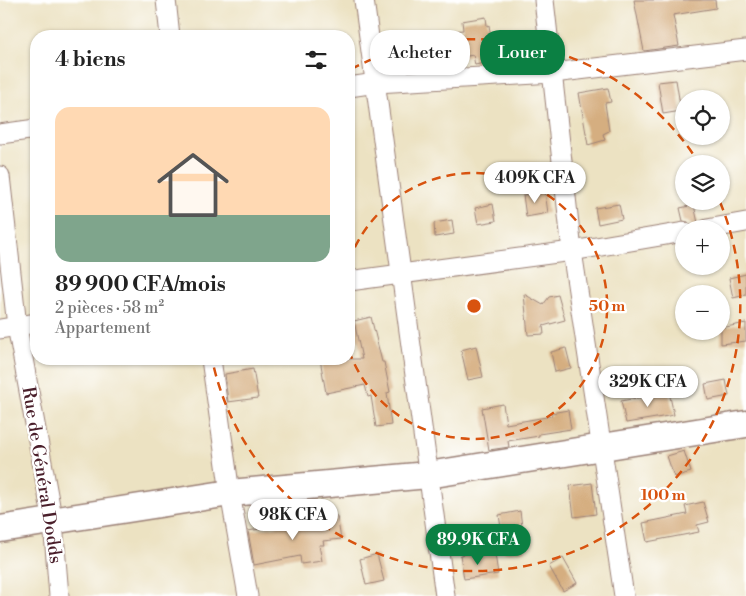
<!DOCTYPE html>
<html lang="fr">
<head>
<meta charset="utf-8">
<style>
  :root { --surface:#fff; --page:#f6f6f6; --text:#222; --muted:#767676; --accent:#0b8043 }
  body { margin:0; font-family:"Libre Bodoni",serif; background:var(--page); color:var(--text); height:100vh; display:flex; flex-direction:column; font-size:19px; white-space:nowrap }
  * { box-sizing:border-box; margin:0 }
  p { font-size:16px; color:var(--muted) }
  .icon { flex:none; width:28px; height:28px; fill:none; stroke:currentColor; stroke-width:2; stroke-linecap:round; stroke-linejoin:round }
  .map { position:relative; flex:1; overflow:hidden }
  .panel { position:absolute; left:30px; top:30px; width:325px; height:335px; display:flex; flex-direction:column; background:var(--surface); border-radius:20px; box-shadow:0 1px 4px #0004 }
  .panel>* { flex:none }
  .guide { position:absolute; left:370px; top:30px; width:300px; height:45px; display:flex; gap:10px }
  .tools { position:absolute; left:675px; top:90px; display:grid; gap:10px }
  .tools a { display:grid; place-items:center; width:55px; height:55px; border-radius:50%; background:var(--surface); box-shadow:0 1px 4px #0004; font-size:25px }
  .price { position:absolute; translate:-50% -42px; padding:0 11px; border-radius:18px; background:#fff; color:#222; font-size:16px; line-height:32px; filter:drop-shadow(0 1px 2px #0008) }
  .price::after { content:''; position:absolute; left:50%; top:30px; width:15px; height:11px; margin-left:-8px; background:inherit; clip-path:polygon(0 0,100% 0,50% 100%) }
  .price.selected { background:var(--accent); color:#fff }
  ul { padding:0; list-style:none }
  li { display:grid; align-content:center; gap:10px; height:265px; padding:0 25px }
  li span { display:grid; place-items:center; height:155px; border-radius:15px; color:#555 }
  li>.icon { margin-inline-start:auto }
  span .icon { width:90px; height:90px; fill:#fffc; stroke-width:1 }
  li b { font-size:21px }
  h2 { display:flex; justify-content:space-between; align-items:center; height:60px; padding:0 25px; font-size:21px }
  .chip { padding:0 18px; border-radius:20px; background:var(--surface); box-shadow:0 1px 4px #0004; font-size:18px; line-height:45px }
  .chip.selected { background:var(--accent); color:#fff }
  .map>svg:first-child { display:block }
  .building { fill:#d5ae80 }
  .lines { fill:none; stroke-linecap:round; stroke-linejoin:round }
  .street-casing { stroke:#9b8076; stroke-width:21 }
  .secondary-casing { stroke:#9b8076; stroke-width:29 }
  .street { stroke:#fff; stroke-width:19 }
  .secondary { stroke:#fff; stroke-width:26 }
  .ring { fill:none; stroke:#d8530f; stroke-width:2.5; stroke-dasharray:9 6 }
  .labels { text-anchor:middle; dominant-baseline:central; stroke-width:4.5; stroke-linejoin:round; paint-order:stroke }
  .street-label { font-size:18px; fill:#4a1f2b; stroke:#fff }
  .centre { fill:#d8530f; stroke:#fff; stroke-width:2.5 }
  .ring-label { font-size:15px; text-anchor:middle; font-weight:bold; fill:#d8530f; stroke:#fff; stroke-width:4.5; stroke-linejoin:round; paint-order:stroke }
</style>
</head>
<body>
<div class="map">
<svg width="746" height="596" viewBox="0 0 746 596">
  <rect width="100%" height="100%" fill="#fff"/>
  <filter id="ink" filterUnits="userSpaceOnUse"><feTurbulence type="fractalNoise" baseFrequency=".02" numOctaves="2"/><feDisplacementMap in="SourceGraphic" scale="10" xChannelSelector="R" yChannelSelector="G"/><feConvolveMatrix kernelMatrix="1 2 1 2 8 2 1 2 1" color-interpolation-filters="sRGB"/></filter>
  <filter id="wash" filterUnits="userSpaceOnUse"><feTurbulence type="fractalNoise" baseFrequency=".0096" numOctaves="4" result="noise"/><feDisplacementMap in="SourceGraphic" scale="20" xChannelSelector="R" yChannelSelector="G"/><feGaussianBlur stdDeviation="1.12" result="paint"/><feColorMatrix in="noise" values="0 0 0 0 0 0 0 0 0 0 0 0 0 0 0 0 0 1.4 0 .05"/><feComposite in="paint" operator="in"/></filter>
  <g filter="url(#wash)">
    <rect width="100%" height="100%" fill="#ece2c2"/>
    <g id="blocks">
      <g class="building">
        <path d="M634,0H715L716,8L673,15L679,46L644,51Z"/>
        <path d="M486,17L487,26L489,25L493,52L488,53L489,62L475,65L473,55L457,58L453,31L463,30L462,21Z"/>
        <path d="M676,80L681,111L663,114L658,82Z"/>
        <path d="M608,88L611,102L605,103L609,131L603,134L605,140L588,145L579,93Z"/>
        <path d="M545,192L548,213L526,217L523,195Z"/>
        <path d="M493,204L496,221L478,224L475,208Z"/>
        <path d="M619,204L622,219L598,224L595,208Z"/>
        <path d="M694,205L698,223L696,229L688,222L683,221L680,208Z"/>
        <path d="M452,220L454,234L435,237L434,223Z"/>
        <path d="M746,274V295L733,298L729,278Z"/>
        <path d="M524,294L543,305L549,297L558,295L565,320L543,326L544,334L528,335Z"/>
        <path d="M371,317L382,362H384L390,392L387,393L391,425L376,427L371,396L368,397L365,385L326,393L320,359H362L354,321Z"/>
        <path d="M746,323V341L721,344V328Z"/>
        <path d="M476,346L483,377L468,380L461,350Z"/>
        <path d="M566,348L571,368L555,372L551,352Z"/>
        <path d="M253,369L258,398L228,402L225,374Z"/>
        <path d="M726,380L729,396L708,400L705,384Z"/>
        <path d="M669,392L674,415L626,423L621,401Z"/>
        <path d="M503,404L506,424L552,416L551,413L568,410L571,429L539,434V436L508,441L509,447L489,450L482,408Z"/>
        <path d="M684,451L691,472L674,477L667,456Z"/>
        <path d="M592,483L596,514L574,517L570,486Z"/>
        <path d="M703,502L709,522L697,525L699,532L647,542L643,523L687,514L685,506Z"/>
        <path d="M520,511L525,550L505,553L499,515Z"/>
        <path d="M337,516L341,539L323,541L324,545H319L322,561L301,564L300,556L254,565L248,531Z"/>
        <path d="M474,553L475,557L495,554L498,574L464,579L460,555Z"/>
        <path d="M377,554L384,581L366,585L360,559Z"/>
        <path d="M563,558L577,583L563,591L549,566Z"/>
      </g>
    </g>
  </g>
  <g filter="url(#ink)">
    <use href="#blocks" fill-opacity="0" stroke="#9b8076" stroke-width="1"/>
    <g class="lines">
      <defs>
        <g id="street">
          <path d="M166,0L170,36"/>
          <path d="M364,0L445,596"/>
          <path d="M544,0L572,251L624,596"/>
          <path d="M349,87L376,83L553,73L746,50"/>
          <path d="M0,134L36,129"/>
          <path d="M0,176L17,326L53,522L59,596"/>
          <path d="M707,229L746,222"/>
          <path d="M349,281L572,251L684,232"/>
          <path d="M0,329L36,323"/>
          <path d="M211,359L230,493L248,596"/>
        </g>
        <path id="secondary" d="M0,529L230,493L428,475L746,424"/>
      </defs>
      <use href="#street" class="street-casing"/>
      <use href="#secondary" class="secondary-casing"/>
      <use href="#street" class="street"/>
      <use href="#secondary" class="secondary"/>
    </g>
  </g>
  <g class="ring">
    <path d="M349 261A133 133 0 1 1 349 351"/>
    <path d="M351 69A267 267 0 0 1 699 163M720 202A267 267 0 1 1 212 359"/>
  </g>
  <g class="labels">
    <g class="street-label">
      <text transform="translate(42 475) rotate(81)">Rue de Général Dodds</text>
    </g>
  </g>
  <circle cx="474" cy="306" r="8" class="centre"/>
  <g class="ring-label">
    <text x="607" y="311">50 m</text>
    <text x="663" y="500">100 m</text>
  </g>
</svg>
<div class="tools">
<a><svg class="icon" aria-label="locate" viewBox="0 0 24 24"><circle cx="12" cy="12" r="6"/><path d="M12 2v4M12 18v4M2 12h4M18 12h4"/></svg></a>
<a><svg class="icon" aria-label="layers" viewBox="0 0 24 24"><path d="M12 4l9 5-9 5-9-5zM3 14l9 5 9-5"/></svg></a>
<a>+</a>
<a>−</a>
</div>
<b class="price" style="left:535px;top:204px">409K CFA</b>
<b class="price" style="left:648px;top:408px">329K CFA</b>
<b class="price" style="left:293px;top:541px">98K CFA</b>
<b class="price selected" style="left:478px;top:566px">89.9K CFA</b>
<div class="guide">
<a class="chip">Acheter</a>
<a class="chip selected">Louer</a>
</div>
<section class="panel">
<h2>4 biens<svg class="icon" aria-label="filters" viewBox="0 0 24 24"><path d="M4 7h16M4 17h16"/><circle cx="9" cy="7" r="2"/><circle cx="15" cy="17" r="2"/></svg></h2>
<ul>
<li><span style="background:linear-gradient(#ffd9b3 70%,#7fa58c 0)"><svg class="icon" aria-label="home" viewBox="0 0 24 24"><path d="M3 11l9-7 9 7M6 9v11h12V9"/></svg></span><div><b>89 900 CFA/mois</b><p>2 pièces · 58 m²</p><p>Appartement</p></div></li>
</ul>
</section>
</div>
</body>
</html>
